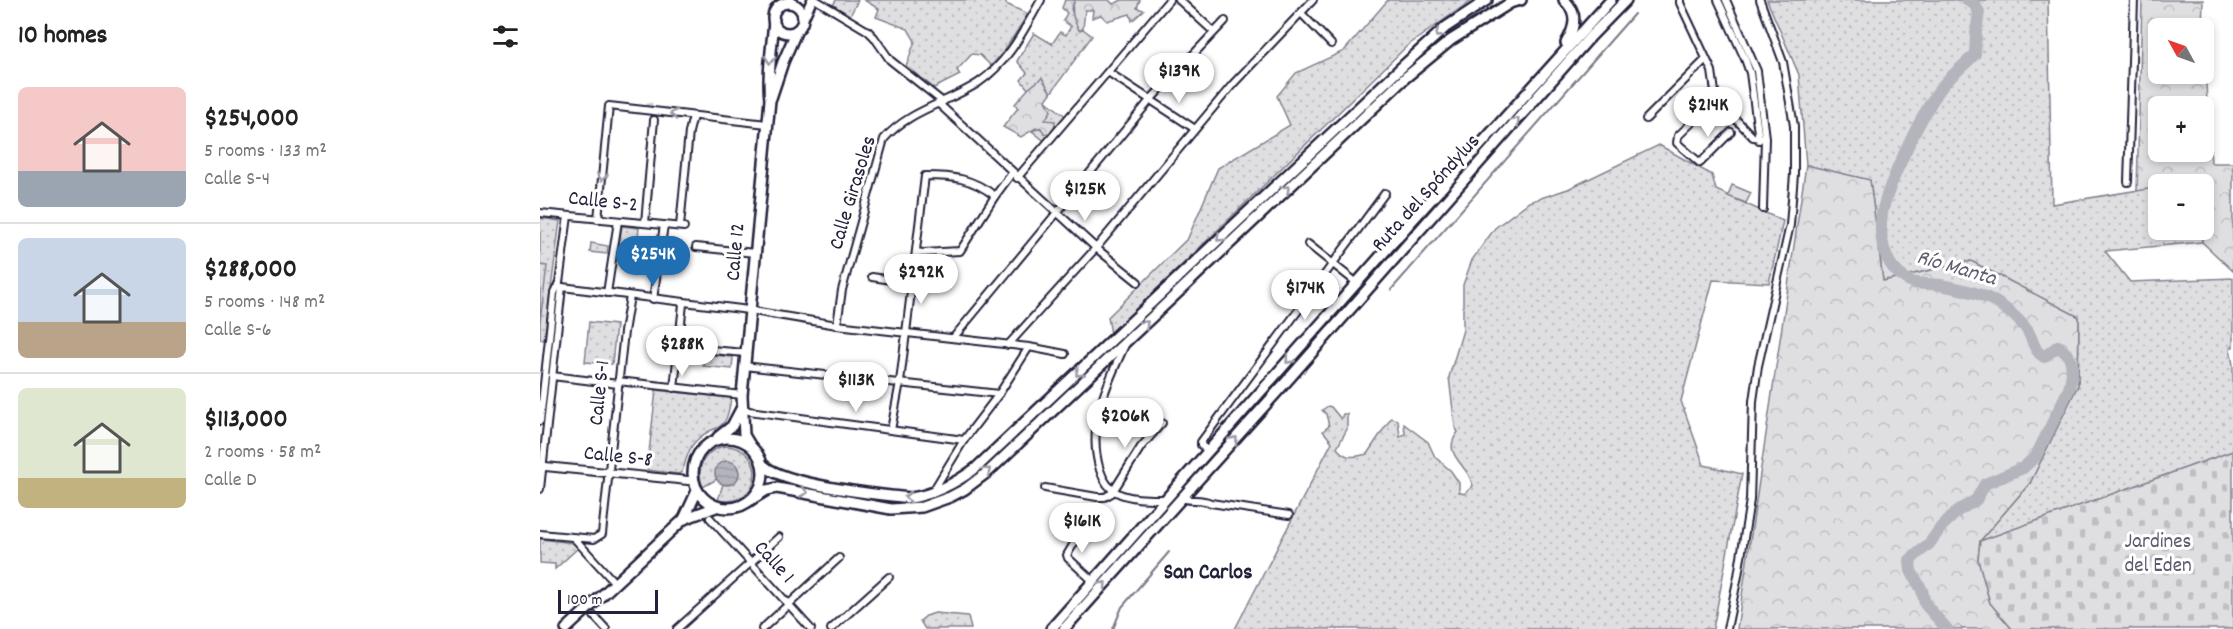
<!DOCTYPE html>
<html lang="en">
<head>
<meta charset="utf-8">
<style>
  :root { --surface:#fff; --page:#f6f6f6; --text:#222; --muted:#767676; --line:#e0e0e0; --accent:#1f6fb2 }
  body { margin:0; font-family:Dekko,sans-serif; background:var(--page); color:var(--text); height:100vh; display:flex; flex-direction:column; font-size:22px; white-space:nowrap }
  * { box-sizing:border-box; margin:0 }
  p { font-size:20px; color:var(--muted) }
  .icon { flex:none; width:33px; height:33px; fill:none; stroke:currentColor; stroke-width:2; stroke-linecap:round; stroke-linejoin:round }
  .map { position:relative; flex:1; overflow:hidden }
  .side { display:flex; flex-direction:column; background:var(--surface); width:540px }
  .side>* { flex:none }
  .needle { width:39px; rotate:310deg }
  .fabs { position:absolute; left:1608px; top:18px; display:grid; gap:12px }
  .fabs a { display:grid; place-items:center; width:66px; height:66px; border-radius:9px; background:var(--surface); box-shadow:0 3px 9px #0003; font-size:30px }
  .scale { position:absolute; left:18px; bottom:15px; width:100px; box-sizing:border-box; padding-left:6px; border:3px solid #22223b; border-top:0; font-size:16px; line-height:21px; white-space:nowrap; color:#22223b; -webkit-text-stroke:4px #fff; paint-order:stroke }
  .price { position:absolute; translate:-50% -51px; padding:0 14px; border-radius:21px; background:#fff; color:#222; font-size:20px; line-height:39px; filter:drop-shadow(0 2px 3px #0008) }
  .price::after { content:''; position:absolute; left:50%; top:36px; width:18px; height:14px; margin-left:-9px; background:inherit; clip-path:polygon(0 0,100% 0,50% 100%) }
  .price.selected { background:var(--accent); color:#fff }
  ul { padding:0; list-style:none }
  li { display:flex; align-items:center; gap:18px; height:150px; padding:0 18px }
  li+li { border-top:2px solid var(--line) }
  li span { display:grid; place-items:center; flex:none; width:168px; height:120px; border-radius:9px; color:#555 }
  li>.icon { margin-inline-start:auto }
  span .icon { width:72px; height:72px; fill:#fffc; stroke-width:1 }
  li b { font-size:26px }
  h2 { display:flex; justify-content:space-between; align-items:center; height:72px; padding:0 18px; font-size:26px }
  main { display:flex; flex:1; min-height:0 }
  .map>svg:first-child { display:block }
  .green { fill:url(#green-dots); stroke:#80808e; stroke-width:1.5 }
  .forest { fill:url(#forest-crowns); stroke:#80808e; stroke-width:1.5; fill-rule:evenodd }
  .cemetery { fill:url(#cemetery-stones); stroke:#80808e; stroke-width:1.5 }
  .pitch { fill:#dfdfe2; stroke:#80808e; stroke-width:1.5 }
  .water { fill:url(#water-rules); stroke:#7a7a88; stroke-width:1.5 }
  .lines { fill:none; stroke-linecap:round; stroke-linejoin:round }
  .stream { stroke:#7a7a88; stroke-width:2 }
  .river { stroke:#b4b4bc; stroke-width:12 }
  .minor-tunnel { stroke:#d3d3d8; stroke-width:6; stroke-dasharray:6 3; stroke-linecap:butt }
  .minor-casing { stroke:#22223b; stroke-width:10 }
  .tertiary-casing { stroke:#22223b; stroke-width:11 }
  .secondary-casing { stroke:#22223b; stroke-width:13 }
  .primary-casing { stroke:#22223b; stroke-width:14 }
  .trunk-casing { stroke:#22223b; stroke-width:14 }
  .minor { stroke:#fff; stroke-width:6 }
  .tertiary { stroke:#fff; stroke-width:7 }
  .secondary { stroke:#fff; stroke-width:8 }
  .primary { stroke:#fff; stroke-width:9 }
  .trunk { stroke:#fff; stroke-width:9 }
  .oneway { stroke:#9c9ca7 }
  .labels { text-anchor:middle; dominant-baseline:central; stroke-width:6; stroke-linejoin:round; paint-order:stroke }
  .street-label { font-size:21px; fill:#22223b; stroke:#fff }
  .park-label { font-size:21px; fill:#5b5b6d; stroke:#fff }
  .water-label { font-size:22px; font-style:italic; fill:#5c5c6f; stroke:#fff }
  .neighbourhood-label { font-size:22px; font-weight:bold; fill:#22223b; stroke:#fff }
</style>
</head>
<body>
<main>
<section class="side">
<h2>10 homes<svg class="icon" aria-label="filters" viewBox="0 0 24 24"><path d="M4 7h16M4 17h16"/><circle cx="9" cy="7" r="2"/><circle cx="15" cy="17" r="2"/></svg></h2>
<ul>
<li><span style="background:linear-gradient(#f6c9c9 70%,#9aa5b1 0)"><svg class="icon" aria-label="home" viewBox="0 0 24 24"><path d="M3 11l9-7 9 7M6 9v11h12V9"/></svg></span><div><b>$254,000</b><p>5 rooms · 133 m²</p><p>Calle S-4</p></div></li>
<li><span style="background:linear-gradient(#c9d6e8 70%,#b9a48a 0)"><svg class="icon" aria-label="home" viewBox="0 0 24 24"><path d="M3 11l9-7 9 7M6 9v11h12V9"/></svg></span><div><b>$288,000</b><p>5 rooms · 148 m²</p><p>Calle S-6</p></div></li>
<li><span style="background:linear-gradient(#dfe7d0 75%,#c2b280 0)"><svg class="icon" aria-label="home" viewBox="0 0 24 24"><path d="M3 11l9-7 9 7M6 9v11h12V9"/></svg></span><div><b>$113,000</b><p>2 rooms · 58 m²</p><p>Calle D</p></div></li>
</ul>
</section>
<div class="map">
<svg width="1693" height="629" viewBox="0 0 1693 629">
  <defs>
    <pattern id="green-dots" width="8" height="8" patternUnits="userSpaceOnUse" patternTransform="scale(1.5)"><rect width="8" height="8" fill="#dfdfe2"/><path d="M2 2h.1M6 6h.1" fill="none" stroke="#bfbfc3" stroke-width="1.8" stroke-linecap="round"/></pattern>
    <pattern id="forest-crowns" width="20" height="18" patternUnits="userSpaceOnUse" patternTransform="scale(1.5)"><rect width="20" height="18" fill="#dfdfe2"/><path d="M2 6a3 3 0 1 1 6 0M12 15a3 3 0 1 1 6 0" fill="none" stroke="#bfbfc3"/></pattern>
    <pattern id="cemetery-stones" width="16" height="16" patternUnits="userSpaceOnUse" patternTransform="scale(1.5)"><rect width="16" height="16" fill="#dfdfe2"/><path d="M2 7V4a2 2 0 0 1 4 0v3zM10 15v-3a2 2 0 0 1 4 0v3z" fill="#bfbfc3"/></pattern>
    <pattern id="water-rules" width="6" height="5" patternUnits="userSpaceOnUse" patternTransform="scale(1.5)"><rect width="6" height="5" fill="#b4b4bc"/><path d="M0 2.5h6" fill="none" stroke="#9a9aa2"/></pattern>
  </defs>
  <rect width="100%" height="100%" fill="#fff"/>
  <filter id="ink" filterUnits="userSpaceOnUse"><feTurbulence type="fractalNoise" baseFrequency=".0167" numOctaves="2"/><feDisplacementMap in="SourceGraphic" scale="12" xChannelSelector="R" yChannelSelector="G"/><feConvolveMatrix kernelMatrix="1 2 1 2 8 2 1 2 1" color-interpolation-filters="sRGB"/></filter>
  <g filter="url(#ink)">
    <g class="green">
      <path d="M296,0H318L310,16L293,5Z"/>
      <path d="M324,0H462L466,1V4L488,14L464,51L451,66L440,55L432,54L417,70L420,75L394,88L366,66L375,41L368,29L336,17L339,9Z"/>
      <path d="M525,0H535L531,9L539,30L543,29L552,36L511,93L502,78L488,89L481,80L487,73L477,61L494,33L512,44L520,32L526,35L531,26L523,21L527,13L522,8Z"/>
      <path d="M848,0H932L867,46L571,334L568,317L648,238L678,168L750,125L737,96L756,73L804,51Z"/>
      <path d="M1227,0H1508L1512,204L1618,187V230H1661L1662,242L1565,251L1590,282L1693,278V347L1690,348L1693,365V451L1440,541L1490,483L1538,385L1539,317L1431,261L1343,281L1330,180L1266,165L1259,75Z"/>
      <path d="M505,100L528,118L507,143L492,131L501,128L505,120Z"/>
      <path d="M1119,145L1172,175L1176,190L1243,221L1229,283L1173,280L1141,401L1164,465L1202,474L1173,629H695L792,442L783,431L789,426L786,414L782,410L788,406L791,407L801,419L803,414H807V429L797,448C807,460 813,457 827,454L851,418L858,420L860,437L865,434L864,424L888,442L895,457L911,471L919,483V492L924,494L933,486C929,464 900,455 918,432L915,427L909,377L923,330V285L932,260L955,228L989,202L1028,189Z"/>
      <path d="M0,218L20,221L4,340L0,339Z"/>
      <path d="M82,226L99,228L97,247L79,244Z"/>
      <path d="M51,243L68,246L67,254L50,252Z"/>
      <path d="M49,322L76,325L72,364L45,362Z"/>
      <path d="M164,354L193,357L192,369L163,366Z"/>
      <path d="M116,390L191,398C185,440 176,419 155,442C147,450 146,462 142,472L138,474L107,470Z"/>
      <path d="M183,446C230,446 222,509 178,500L183,484L177,479L163,487C155,467 164,452 183,446Z"/>
      <path d="M0,539L33,543L38,548L15,569V564L0,563Z"/>
      <path d="M395,613L428,616L431,629H385L380,621L386,616Z"/>
    </g>
    <g class="forest">
      <path d="M535,0H569L573,4L582,0H600L597,8L604,10L592,21L590,14L567,21L561,15L552,18L553,10H545L543,29L539,30C533,19 530,11 535,0Z"/>
      <path d="M1602,0H1663L1662,28H1618V74H1664V53L1671,163H1693V271L1662,242L1664,184H1657L1656,181L1618,184V187L1597,191ZM1664,106V152H1618V106Z"/>
      <path d="M502,78L511,93L506,100L511,111L505,120L515,121L514,131L505,134L501,128H496L481,137L463,127L478,108L475,104L488,89Z"/>
      <path d="M1266,165L1330,180L1343,281L1431,261L1539,317L1538,385L1490,483L1440,541L1438,559L1450,603L1472,629H1197Z"/>
    </g>
    <path class="cemetery" d="M1693,451V629H1472L1450,603L1438,559L1440,541Z"/>
    <g class="pitch">
      <path d="M1192,185L1211,193L1206,203L1188,196Z"/>
      <path d="M0,265L7,266L0,322Z"/>
    </g>
    <circle class="water" cx="187" cy="473" r="12"/>
    <g class="lines">
      <g class="stream">
        <path d="M851,290L1094,14"/>
        <path d="M573,629L582,607L629,552"/>
      </g>
      <path class="river" d="M1407,629L1385,604L1382,590L1371,571L1370,560L1389,544L1402,526L1419,510L1436,500L1445,484L1483,468L1496,456L1529,389L1532,373L1531,361L1527,354L1518,346L1504,357C1493,351 1494,340 1487,330C1481,321 1467,309 1457,303C1442,293 1418,288 1400,285C1382,282 1375,288 1358,273C1345,261 1340,240 1341,223C1341,195 1386,104 1405,83C1415,72 1426,64 1435,54L1436,33L1439,12L1434,4L1427,0"/>
      <path class="minor-tunnel" d="M109,103L114,120"/>
      <defs>
        <g id="minor">
          <path d="M276,0L328,31L334,37L350,60L403,102"/>
          <path d="M639,0L674,32"/>
          <path d="M1140,0V3L1172,71L1176,99L1213,137L1225,138"/>
          <path d="M1178,0L1205,59L1210,73L1219,140"/>
          <path d="M1186,0L1217,71L1225,138L1223,209"/>
          <path d="M761,13L791,44"/>
          <path d="M568,72L655,129"/>
          <path d="M1176,99L1138,136L1137,143L1160,163L1191,132"/>
          <path d="M399,104L556,248L598,282"/>
          <path d="M1106,119L1166,59"/>
          <path d="M477,178L629,0"/>
          <path d="M1588,182L1594,0"/>
          <path d="M0,213L144,227"/>
          <path d="M58,219L69,106L227,124"/>
          <path d="M105,223L114,120"/>
          <path d="M140,226L149,132L153,116"/>
          <path d="M768,244L817,283"/>
          <path d="M156,247L215,253"/>
          <path d="M376,252L383,253L420,251L455,196L472,173"/>
          <path d="M332,277L371,283"/>
          <path d="M22,287L201,309L297,325L489,347L525,354"/>
          <path d="M67,293L78,221"/>
          <path d="M113,299L124,225"/>
          <path d="M297,325L302,290L344,139C368,111 407,103 438,83C468,63 484,30 501,0"/>
          <path d="M414,337L611,99L685,21"/>
          <path d="M468,345L556,248L693,84L773,0"/>
          <path d="M585,345C567,384 546,426 560,470C563,479 567,487 576,492C591,500 611,499 627,499"/>
          <path d="M138,347L205,353"/>
          <path d="M204,366L459,394"/>
          <path d="M12,376L78,384"/>
          <path d="M78,381L202,395"/>
          <path d="M134,388L143,304"/>
          <path d="M202,407L209,411L424,440"/>
          <path d="M0,421L14,293L19,283L28,216"/>
          <path d="M351,430L360,382L385,176C413,176 432,178 455,196"/>
          <path d="M668,451L661,445V442L845,193"/>
          <path d="M505,488L557,497H565L572,493L601,447L622,423"/>
          <path d="M0,489L22,287"/>
          <path d="M393,491L424,440L459,394L489,347"/>
          <path d="M641,498C652,502 659,498 671,503L749,515"/>
          <path d="M170,518L271,629"/>
          <path d="M546,523L527,555L528,558L554,582"/>
          <path d="M0,534L54,539L62,534L84,332L90,296"/>
          <path d="M34,538L75,583"/>
          <path d="M54,616L66,629"/>
          <path d="M137,629L239,537"/>
          <path d="M222,629L299,558"/>
          <path d="M291,629L349,577"/>
          <path d="M1187,629L1198,576L1210,500L1213,401L1218,366L1250,225L1254,174V126L1243,62L1220,0"/>
        </g>
        <path id="tertiary" d="M0,466L153,481"/>
        <g id="secondary">
          <path d="M246,3L250,0"/>
          <path d="M263,19L272,0"/>
        </g>
        <g id="primary">
          <circle cx="248" cy="18" r="15"/>
          <path d="M231,98L243,62L257,30"/>
          <path d="M178,437L192,426L202,407"/>
          <circle cx="188" cy="473" r="35"/>
          <path d="M210,445L204,435L202,395L230,100C227,74 232,47 234,20"/>
          <path d="M223,465C245,485 339,495 371,498C396,494 416,483 436,468L864,65L906,27L947,0"/>
          <path d="M209,501L227,490L237,488L351,509L382,507L410,497L425,489L449,471L866,77L911,40L975,0"/>
          <path d="M144,519L157,491"/>
          <path d="M26,629L144,519L176,507"/>
        </g>
        <g id="trunk">
          <path d="M1024,0C1039,13 1035,28 1026,43"/>
          <path d="M969,3L981,0"/>
          <path d="M511,629L869,224L1071,0"/>
          <path d="M524,629L746,382L1050,37L1086,0"/>
        </g>
      </defs>
      <use href="#minor" class="minor-casing"/>
      <use href="#tertiary" class="tertiary-casing"/>
      <use href="#secondary" class="secondary-casing"/>
      <use href="#primary" class="primary-casing"/>
      <use href="#trunk" class="trunk-casing"/>
      <use href="#minor" class="minor"/>
      <use href="#tertiary" class="tertiary"/>
      <use href="#secondary" class="secondary"/>
      <use href="#primary" class="primary"/>
      <use href="#trunk" class="trunk"/>
    </g>
    <defs><path id="oneway-chevron" d="M-2-3.5L2.5 0L-2 3.5" fill="none" stroke-width="1.6" stroke-linecap="round" stroke-linejoin="round" transform="scale(1.5)"/></defs>
    <g class="oneway">
      <use href="#oneway-chevron" transform="translate(899 34) rotate(139)"/>
      <use href="#oneway-chevron" transform="translate(230 60) rotate(97)"/>
      <use href="#oneway-chevron" transform="translate(134 114) rotate(-173)"/>
      <use href="#oneway-chevron" transform="translate(976 121) rotate(-48)"/>
      <use href="#oneway-chevron" transform="translate(62 177) rotate(96)"/>
      <use href="#oneway-chevron" transform="translate(746 189) rotate(-43)"/>
      <use href="#oneway-chevron" transform="translate(680 238) rotate(137)"/>
      <use href="#oneway-chevron" transform="translate(605 324) rotate(-44)"/>
      <use href="#oneway-chevron" transform="translate(749 360) rotate(132)"/>
      <use href="#oneway-chevron" transform="translate(539 373) rotate(137)"/>
      <use href="#oneway-chevron" transform="translate(694 440) rotate(-48)"/>
      <use href="#oneway-chevron" transform="translate(447 471) rotate(-40)"/>
      <use href="#oneway-chevron" transform="translate(264 492) rotate(10)"/>
      <use href="#oneway-chevron" transform="translate(368 497) rotate(-179)"/>
      <use href="#oneway-chevron" transform="translate(563 585) rotate(-48)"/>
    </g>
  </g>
  <g class="labels">
    <g class="street-label">
      <text transform="translate(314 193) rotate(-73)">Calle Girasoles</text>
      <text transform="translate(887 194) rotate(-48)">Ruta del Spóndylus</text>
      <text transform="translate(63 203) rotate(6)">Calle S-2</text>
      <text transform="translate(197 252) rotate(-85)">Calle 12</text>
      <text transform="translate(61 393) rotate(-84)">Calle S-1</text>
      <text transform="translate(78 458) rotate(6)">Calle S-8</text>
      <text transform="translate(233 563) rotate(48)">Calle 1</text>
    </g>
    <g class="park-label">
      <text x="1618" y="543">Jardines<tspan x="1618" dy="24">del Eden</tspan></text>
    </g>
    <g class="water-label">
      <text transform="translate(1416 269) rotate(16)">Río Manta</text>
    </g>
    <g class="neighbourhood-label">
      <text x="668" y="573">San Carlos</text>
    </g>
  </g>
</svg>
<div class="fabs">
<a><svg class="needle" viewBox="-14 -14 28 28"><path d="M0-13l5 13h-10z" fill="#e53935"/><path d="M0 13l5-13h-10z" fill="#767676"/></svg></a>
<a>+</a>
<a>−</a>
</div>
<div class="scale">100 m</div>
<b class="price" style="left:639px;top:104px">$139K</b>
<b class="price" style="left:1168px;top:138px">$214K</b>
<b class="price" style="left:545px;top:222px">$125K</b>
<b class="price selected" style="left:113px;top:287px">$254K</b>
<b class="price" style="left:381px;top:305px">$292K</b>
<b class="price" style="left:765px;top:321px">$174K</b>
<b class="price" style="left:142px;top:377px">$288K</b>
<b class="price" style="left:316px;top:413px">$113K</b>
<b class="price" style="left:585px;top:449px">$206K</b>
<b class="price" style="left:542px;top:554px">$161K</b>
</div>
</main>
</body>
</html>
